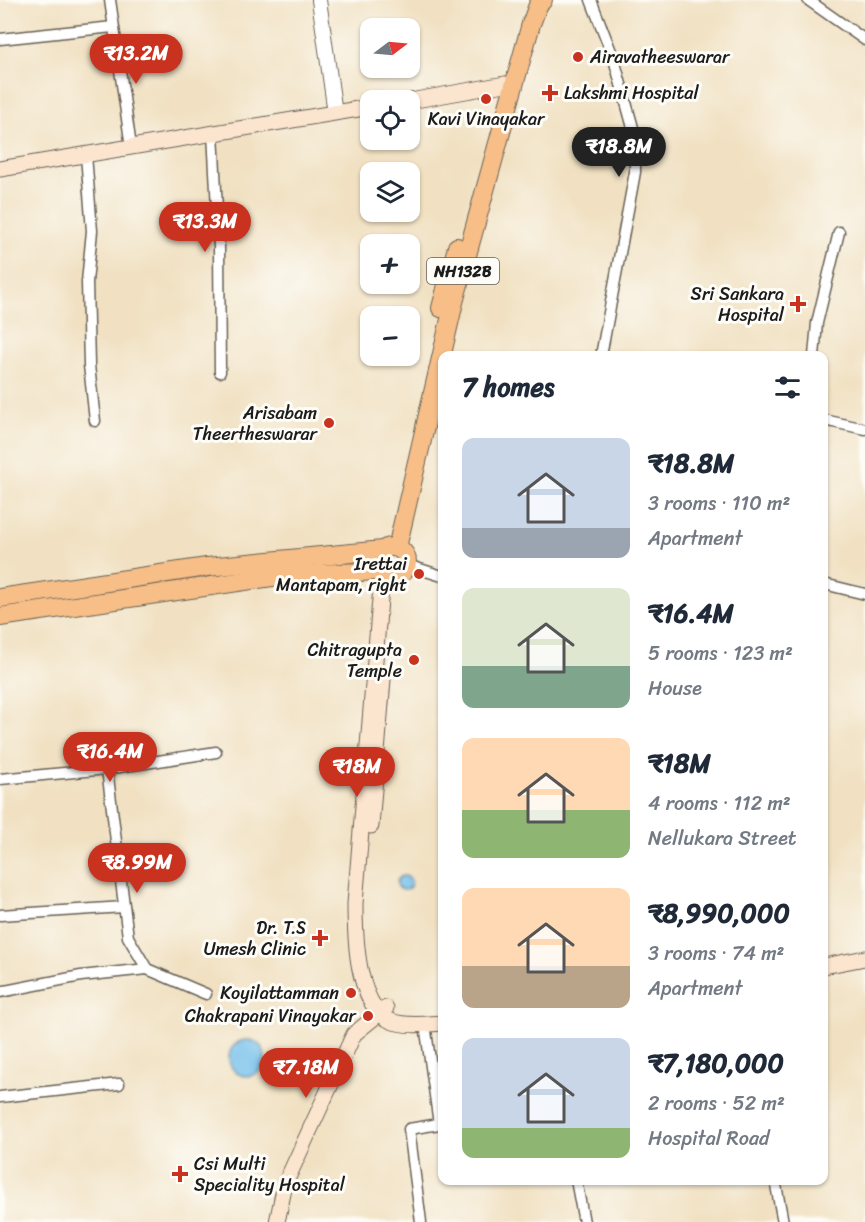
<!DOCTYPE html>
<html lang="en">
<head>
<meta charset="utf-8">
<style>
  :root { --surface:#fff; --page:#f2f2f3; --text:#1f2937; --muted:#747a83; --accent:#c8321e }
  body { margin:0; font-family:Sriracha,sans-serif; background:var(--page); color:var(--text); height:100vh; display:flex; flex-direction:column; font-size:22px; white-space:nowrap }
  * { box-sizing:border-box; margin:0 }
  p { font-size:20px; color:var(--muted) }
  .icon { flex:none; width:33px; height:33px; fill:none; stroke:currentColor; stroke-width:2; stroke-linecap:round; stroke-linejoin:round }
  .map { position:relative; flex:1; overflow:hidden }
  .details { position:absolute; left:438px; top:351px; width:390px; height:834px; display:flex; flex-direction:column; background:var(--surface); border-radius:12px; box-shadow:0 2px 4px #0004 }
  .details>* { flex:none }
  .needle { width:39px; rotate:74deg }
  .tools { position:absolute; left:360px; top:18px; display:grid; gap:12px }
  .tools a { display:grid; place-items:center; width:60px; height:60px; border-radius:12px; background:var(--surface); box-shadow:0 2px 4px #0004; font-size:30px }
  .price { position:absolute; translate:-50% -51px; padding:0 14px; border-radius:21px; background:var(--accent); color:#fff; font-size:20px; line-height:39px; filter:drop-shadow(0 2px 3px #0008) }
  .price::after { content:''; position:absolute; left:50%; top:36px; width:18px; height:14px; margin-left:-9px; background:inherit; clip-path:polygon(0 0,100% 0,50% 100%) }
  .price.current { background:#222; color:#fff }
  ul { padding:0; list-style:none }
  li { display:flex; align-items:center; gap:18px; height:150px; padding:0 24px }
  li span { display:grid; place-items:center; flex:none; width:168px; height:120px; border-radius:12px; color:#555 }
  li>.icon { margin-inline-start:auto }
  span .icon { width:72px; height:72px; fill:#fffc; stroke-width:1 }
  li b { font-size:26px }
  h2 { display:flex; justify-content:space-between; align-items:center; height:72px; padding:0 24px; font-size:26px }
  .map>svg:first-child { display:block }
  .water { fill:#70bdea; stroke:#466c83; stroke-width:1.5 }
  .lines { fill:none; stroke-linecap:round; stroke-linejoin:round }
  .minor-casing { stroke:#676156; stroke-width:13 }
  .tertiary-casing { stroke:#676156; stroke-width:16 }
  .secondary-casing { stroke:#676156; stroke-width:17 }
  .trunk-casing { stroke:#676156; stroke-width:20 }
  .minor { stroke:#fff; stroke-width:10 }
  .tertiary { stroke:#fff; stroke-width:14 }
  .secondary { stroke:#fce5cf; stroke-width:15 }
  .trunk { stroke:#f7be87; stroke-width:18 }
  .poi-dot { fill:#c8321e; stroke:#fdfcf7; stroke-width:2 }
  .labels { text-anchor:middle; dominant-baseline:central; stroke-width:6; stroke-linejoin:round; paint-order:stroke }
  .shield { fill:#fdfcf7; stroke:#605f5e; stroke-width:1.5 }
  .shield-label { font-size:16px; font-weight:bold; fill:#1c1c1c }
  .poi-label { font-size:18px; fill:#1c1c1c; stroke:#fdfcf7; text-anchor:end }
</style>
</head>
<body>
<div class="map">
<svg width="865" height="1222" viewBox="0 0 865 1222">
  <rect width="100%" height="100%" fill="#fdfcf7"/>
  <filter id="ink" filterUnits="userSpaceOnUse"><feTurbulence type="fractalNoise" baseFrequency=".0167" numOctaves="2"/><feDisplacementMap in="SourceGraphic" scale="12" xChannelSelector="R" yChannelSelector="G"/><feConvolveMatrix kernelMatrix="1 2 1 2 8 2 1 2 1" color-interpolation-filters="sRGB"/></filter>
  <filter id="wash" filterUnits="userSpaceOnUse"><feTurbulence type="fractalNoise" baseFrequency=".008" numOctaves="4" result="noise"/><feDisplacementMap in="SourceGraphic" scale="24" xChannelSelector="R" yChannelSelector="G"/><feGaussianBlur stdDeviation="1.35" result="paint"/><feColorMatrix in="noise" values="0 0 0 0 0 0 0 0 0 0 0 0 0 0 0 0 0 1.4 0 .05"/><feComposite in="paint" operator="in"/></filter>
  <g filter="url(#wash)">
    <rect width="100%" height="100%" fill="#f1e1c2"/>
    <g class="water">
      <circle cx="404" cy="883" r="7"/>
      <circle cx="247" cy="1058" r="18"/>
    </g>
  </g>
  <g filter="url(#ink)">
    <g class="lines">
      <defs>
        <g id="minor">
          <path d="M110,0L131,147"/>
          <path d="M591,0L614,59L635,135V172L601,356"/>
          <path d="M808,0L865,40"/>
          <path d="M0,39L113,27"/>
          <path d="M213,133L219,247L220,372"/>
          <path d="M86,155L92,231L87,282L89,365L95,421"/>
          <path d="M814,356L817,323L839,232"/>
          <path d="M824,420L865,429"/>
          <path d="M407,565L442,576"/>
          <path d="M824,584L865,594"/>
          <path d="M107,769L128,937L147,969L206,994"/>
          <path d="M0,779L107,769L216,752"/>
          <path d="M0,915L124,907"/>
          <path d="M0,992L81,976L147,969"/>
          <path d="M0,1097L119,1084"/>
          <path d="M576,1180L584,1222"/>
          <path d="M775,1180L783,1222"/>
          <path d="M421,1222L409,1129L439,1124L425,1024"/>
        </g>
        <path id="tertiary" d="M319,0L335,113"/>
        <g id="secondary">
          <path d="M410,101L505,84L515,85"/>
          <path d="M0,169L370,107"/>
          <path d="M382,575L355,904C355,936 356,1006 391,1021C405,1027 428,1024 442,1023"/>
          <path d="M371,826L383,679"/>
          <path d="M824,966L865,958"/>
          <path d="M277,1222L285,1184L354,1034L386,1008"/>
        </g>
        <g id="trunk">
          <path d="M441,308L457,247"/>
          <circle cx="392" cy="562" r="15"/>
          <path d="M397,548L454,302L531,24L538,5L543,0"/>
          <path d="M0,598L207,567L383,550"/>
          <path d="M0,617L279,576L379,571"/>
        </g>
      </defs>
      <use href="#minor" class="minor-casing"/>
      <use href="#tertiary" class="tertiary-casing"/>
      <use href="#secondary" class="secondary-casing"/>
      <use href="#trunk" class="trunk-casing"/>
      <use href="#minor" class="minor"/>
      <use href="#tertiary" class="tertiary"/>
      <use href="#secondary" class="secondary"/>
      <use href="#trunk" class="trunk"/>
    </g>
  </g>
  <g class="poi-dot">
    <circle cx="578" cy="57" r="6"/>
    <path d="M547 84h6v6h6v6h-6v6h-6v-6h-6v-6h6z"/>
    <circle cx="486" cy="99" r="6"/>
    <path d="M795 295h6v6h6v6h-6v6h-6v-6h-6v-6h6z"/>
    <circle cx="329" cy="423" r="6"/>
    <circle cx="419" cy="574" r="6"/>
    <circle cx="414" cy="660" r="6"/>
    <path d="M317 929h6v6h6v6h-6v6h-6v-6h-6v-6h6z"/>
    <circle cx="351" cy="993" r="6"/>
    <circle cx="368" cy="1016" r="6"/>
    <path d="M177 1165h6v6h6v6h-6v6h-6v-6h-6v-6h6z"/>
  </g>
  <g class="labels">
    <rect class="shield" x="427" y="258" width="72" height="26" rx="4.5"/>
    <g class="shield-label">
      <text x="463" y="271">NH132B</text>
    </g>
    <g class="poi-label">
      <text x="590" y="57" text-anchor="start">Airavatheeswarar</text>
      <text x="564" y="93" text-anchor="start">Lakshmi Hospital</text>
      <text x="486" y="119" text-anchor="middle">Kavi Vinayakar</text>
      <text x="784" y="294">Sri Sankara<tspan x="784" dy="21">Hospital</tspan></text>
      <text x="317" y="413">Arisabam<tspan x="317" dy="21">Theertheswarar</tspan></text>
      <text x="407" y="564">Irettai<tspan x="407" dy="21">Mantapam, right</tspan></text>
      <text x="402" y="650">Chitragupta<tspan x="402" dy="21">Temple</tspan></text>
      <text x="306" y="928">Dr. T.S<tspan x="306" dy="21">Umesh Clinic</tspan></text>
      <text x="339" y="993">Koyilattamman</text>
      <text x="356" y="1016">Chakrapani Vinayakar</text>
      <text x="194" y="1164" text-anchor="start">Csi Multi<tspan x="194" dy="21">Speciality Hospital</tspan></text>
    </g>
  </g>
</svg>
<div class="tools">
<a><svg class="needle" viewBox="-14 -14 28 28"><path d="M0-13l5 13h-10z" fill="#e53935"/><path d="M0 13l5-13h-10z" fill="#747a83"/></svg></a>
<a><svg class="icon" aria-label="locate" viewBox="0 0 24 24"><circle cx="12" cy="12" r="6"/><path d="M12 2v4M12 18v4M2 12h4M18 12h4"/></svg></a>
<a><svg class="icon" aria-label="layers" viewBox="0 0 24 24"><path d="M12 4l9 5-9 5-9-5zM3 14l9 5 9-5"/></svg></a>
<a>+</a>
<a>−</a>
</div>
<b class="price" style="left:136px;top:85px">₹13.2M</b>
<b class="price current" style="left:619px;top:178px">₹18.8M</b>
<b class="price" style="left:205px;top:253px">₹13.3M</b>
<b class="price" style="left:110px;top:783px">₹16.4M</b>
<b class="price" style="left:357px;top:798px">₹18M</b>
<b class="price" style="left:137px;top:894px">₹8.99M</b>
<b class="price" style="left:306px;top:1099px">₹7.18M</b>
<section class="details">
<h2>7 homes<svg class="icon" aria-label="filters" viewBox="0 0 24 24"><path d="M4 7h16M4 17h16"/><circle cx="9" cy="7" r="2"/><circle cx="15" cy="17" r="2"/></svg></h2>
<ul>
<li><span style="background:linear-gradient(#c9d6e8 75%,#9aa5b1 0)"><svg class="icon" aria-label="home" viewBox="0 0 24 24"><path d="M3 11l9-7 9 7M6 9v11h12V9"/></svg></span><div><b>₹18.8M</b><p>3 rooms · 110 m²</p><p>Apartment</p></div></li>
<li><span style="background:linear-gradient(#dfe7d0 65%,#7fa58c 0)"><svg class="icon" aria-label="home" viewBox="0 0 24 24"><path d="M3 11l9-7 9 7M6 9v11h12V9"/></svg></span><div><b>₹16.4M</b><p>5 rooms · 123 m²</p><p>House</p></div></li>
<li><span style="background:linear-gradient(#ffd9b3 60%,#8fb573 0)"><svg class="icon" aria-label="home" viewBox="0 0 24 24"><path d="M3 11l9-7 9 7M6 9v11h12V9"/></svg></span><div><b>₹18M</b><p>4 rooms · 112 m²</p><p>Nellukara Street</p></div></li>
<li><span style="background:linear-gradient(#ffd9b3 65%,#b9a48a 0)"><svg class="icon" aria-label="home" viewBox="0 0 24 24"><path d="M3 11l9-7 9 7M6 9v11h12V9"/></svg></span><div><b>₹8,990,000</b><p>3 rooms · 74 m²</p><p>Apartment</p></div></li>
<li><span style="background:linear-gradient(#c9d6e8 75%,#8fb573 0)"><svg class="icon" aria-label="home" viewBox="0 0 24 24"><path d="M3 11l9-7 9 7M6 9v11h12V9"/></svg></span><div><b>₹7,180,000</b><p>2 rooms · 52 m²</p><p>Hospital Road</p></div></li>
</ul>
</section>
</div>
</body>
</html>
